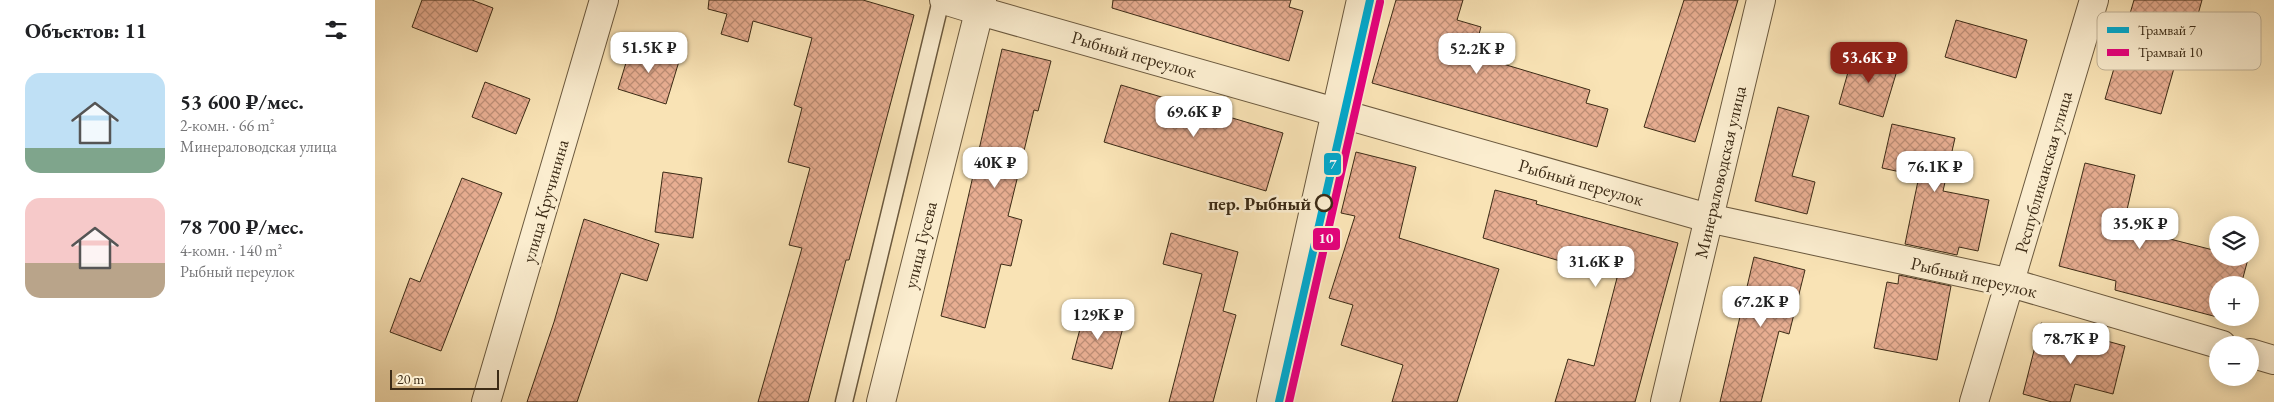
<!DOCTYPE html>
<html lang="ru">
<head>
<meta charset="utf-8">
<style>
  :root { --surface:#fff; --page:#f6f6f6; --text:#202124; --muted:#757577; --accent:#8f2418 }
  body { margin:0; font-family:"EB Garamond",serif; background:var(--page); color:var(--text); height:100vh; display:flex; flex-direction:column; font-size:19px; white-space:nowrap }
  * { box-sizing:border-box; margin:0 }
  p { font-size:16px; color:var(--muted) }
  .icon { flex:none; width:28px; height:28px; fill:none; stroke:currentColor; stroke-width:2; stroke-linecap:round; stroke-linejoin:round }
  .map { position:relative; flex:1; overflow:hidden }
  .side { display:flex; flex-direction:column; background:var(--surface); width:375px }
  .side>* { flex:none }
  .controls { position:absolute; left:1834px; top:216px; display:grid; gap:10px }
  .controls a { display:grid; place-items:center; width:50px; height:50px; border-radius:50%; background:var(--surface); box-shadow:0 2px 12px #0003; font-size:25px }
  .scale { position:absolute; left:15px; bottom:12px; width:109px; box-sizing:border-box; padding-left:5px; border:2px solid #3c2b16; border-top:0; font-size:14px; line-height:18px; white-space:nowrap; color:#3c2b16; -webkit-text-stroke:4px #fbedcf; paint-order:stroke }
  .price { position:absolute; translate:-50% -42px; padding:0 11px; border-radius:10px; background:#fff; color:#222; font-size:16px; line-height:32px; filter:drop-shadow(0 1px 2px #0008) }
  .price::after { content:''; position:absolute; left:50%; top:30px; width:15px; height:11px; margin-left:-8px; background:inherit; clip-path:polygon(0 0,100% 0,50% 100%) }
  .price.on { background:var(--accent); color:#fff }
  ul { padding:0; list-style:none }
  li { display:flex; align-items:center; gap:15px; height:125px; padding:0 25px }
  li span { display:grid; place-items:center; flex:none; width:140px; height:100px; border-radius:15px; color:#555 }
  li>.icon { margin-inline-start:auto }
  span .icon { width:60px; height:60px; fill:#fffc; stroke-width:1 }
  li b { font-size:21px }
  h2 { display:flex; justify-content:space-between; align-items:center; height:60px; padding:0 25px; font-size:21px }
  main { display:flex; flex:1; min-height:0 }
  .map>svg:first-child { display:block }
  .building { fill:url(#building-cross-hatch); stroke:#3c2b16 }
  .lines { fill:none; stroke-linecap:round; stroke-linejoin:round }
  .service-casing { stroke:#6b593e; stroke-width:19 }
  .minor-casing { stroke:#6b593e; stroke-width:30 }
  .tertiary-casing { stroke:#6b593e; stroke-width:30 }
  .service { stroke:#fbedcf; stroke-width:16 }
  .minor { stroke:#fbedcf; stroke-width:28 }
  .tertiary { stroke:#fbedcf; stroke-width:28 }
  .tram-1-casing { stroke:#fbedcf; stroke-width:11 }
  .tram-2-casing { stroke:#fbedcf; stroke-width:11 }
  .tram-1 { stroke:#00a9ce; stroke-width:8 }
  .tram-2 { stroke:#e5007d; stroke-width:8 }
  .stop-dot { fill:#fbedcf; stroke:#3c2b16; stroke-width:2.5 }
  .labels { text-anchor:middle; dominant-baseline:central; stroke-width:5; stroke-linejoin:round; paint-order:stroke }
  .street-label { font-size:18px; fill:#3c2b16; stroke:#fbedcf }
  .stop-label { font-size:18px; font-weight:bold; fill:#3c2b16; stroke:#fbedcf; text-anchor:end }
  .key { fill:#fbedcf; stroke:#c2b398; stroke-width:1 }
  .key-label { font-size:14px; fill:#3c2b16 }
  .line-badge { stroke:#fbedcf; stroke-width:2 }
  .badge-label { font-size:14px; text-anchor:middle; font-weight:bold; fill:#fff }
</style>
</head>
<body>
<main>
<section class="side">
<h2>Объектов: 11<svg class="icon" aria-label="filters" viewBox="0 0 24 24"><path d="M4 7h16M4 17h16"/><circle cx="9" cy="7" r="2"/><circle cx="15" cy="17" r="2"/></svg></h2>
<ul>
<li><span style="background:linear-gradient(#bfe0f5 75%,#7fa58c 0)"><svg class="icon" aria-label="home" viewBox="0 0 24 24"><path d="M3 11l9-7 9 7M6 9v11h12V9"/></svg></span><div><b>53 600 ₽/мес.</b><p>2-комн. · 66 m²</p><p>Минераловодская улица</p></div></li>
<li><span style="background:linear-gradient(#f6c9c9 65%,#b9a48a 0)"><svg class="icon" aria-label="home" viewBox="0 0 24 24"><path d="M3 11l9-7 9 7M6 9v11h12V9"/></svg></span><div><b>78 700 ₽/мес.</b><p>4-комн. · 140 m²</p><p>Рыбный переулок</p></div></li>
</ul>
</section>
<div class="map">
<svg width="1899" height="402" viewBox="0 0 1899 402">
  <defs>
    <pattern id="building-cross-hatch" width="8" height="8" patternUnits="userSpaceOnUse" patternTransform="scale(1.25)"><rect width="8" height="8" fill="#e8ae92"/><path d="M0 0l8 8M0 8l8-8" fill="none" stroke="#bd8e76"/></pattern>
  </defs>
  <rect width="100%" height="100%" fill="#f9e3b5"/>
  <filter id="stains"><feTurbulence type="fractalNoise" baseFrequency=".004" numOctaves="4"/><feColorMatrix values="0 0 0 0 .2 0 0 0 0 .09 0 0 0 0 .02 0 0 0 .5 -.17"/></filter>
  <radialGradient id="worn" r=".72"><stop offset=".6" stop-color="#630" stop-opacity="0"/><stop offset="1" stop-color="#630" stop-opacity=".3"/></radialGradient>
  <g class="building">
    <path d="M47,0H97L118,8L102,52L37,27Z"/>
    <path d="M334,0H488L539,15L474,260H471L433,402H383L427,248L414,245L435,168L413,162L427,108L419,105L437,38L378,21L373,42L346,34L352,14L333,9Z"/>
    <path d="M738,0H916L914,7L928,11L914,61L737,8Z"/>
    <path d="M1021,0H1088L1082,20L1106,27L1098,55L1215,90L1211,103L1233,109L1222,147L997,83Z"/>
    <path d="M1309,0H1363L1320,142L1269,127Z"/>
    <path d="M1759,0H1827L1817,36L1809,33L1786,114L1730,99Z"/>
    <path d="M1581,20L1652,40L1641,78L1570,57Z"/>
    <path d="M257,43L305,58L291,104L243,89Z"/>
    <path d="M627,49L676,61L663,111L659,110L633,216L647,220L636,266L626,264L610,328L566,316Z"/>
    <path d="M1479,51L1524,64L1508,117L1464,104Z"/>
    <path d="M110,82L155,99L141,134L97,117Z"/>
    <path d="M746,85L908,133L891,191L729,142Z"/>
    <path d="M1403,107L1434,116L1417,176L1440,182L1432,214L1380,201Z"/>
    <path d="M1517,124L1580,138L1568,191L1614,200L1603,251L1584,247L1582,255L1530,244L1544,176L1507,168Z"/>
    <path d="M981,152L1041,167L1024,238L1124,269L1082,402H1017L1028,365L966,345L978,305L954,298L980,216L966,213Z"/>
    <path d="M1710,163L1760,175L1748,227L1842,251V258L1873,259L1866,285H1842V317L1740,290L1741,281L1684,266Z"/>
    <path d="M288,172L327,178L318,238L280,232Z"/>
    <path d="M87,178L127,193L66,351L15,332L35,278L45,282Z"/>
    <path d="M1120,190L1162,201L1161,204L1303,243L1260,402H1180L1193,359L1219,366L1242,278L1108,238Z"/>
    <path d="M209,219L284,244L272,281L246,273L202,402H152L179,322Z"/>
    <path d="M796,233L863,252L848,311L861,315L838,402H794L827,274L788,264Z"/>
    <path d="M1379,257L1430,270L1414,334L1404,331L1386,402H1345Z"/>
    <path d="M1524,275L1576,286L1562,360L1499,348L1512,282L1523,284Z"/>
    <path d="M709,314L749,324L737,369L697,359Z"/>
    <path d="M1666,323L1750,346L1738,394L1700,384L1695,402H1677L1648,394Z"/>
  </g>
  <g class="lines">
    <defs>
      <path id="service" d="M469,402L566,0"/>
      <g id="minor">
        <path d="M605,11L1333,218L1636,283L1847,345"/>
        <path d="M1875,353L1899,360"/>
        <path d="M111,402L229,0"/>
        <path d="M896,402L986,0"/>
        <path d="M1290,402L1386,0"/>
      </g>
      <g id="tertiary">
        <path d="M569,0L605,11"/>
        <path d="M506,402L607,0"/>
        <path d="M1599,402L1719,0"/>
      </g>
    </defs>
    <use href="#service" class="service-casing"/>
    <use href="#minor" class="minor-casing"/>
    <use href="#tertiary" class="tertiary-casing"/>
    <use href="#service" class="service"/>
    <use href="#minor" class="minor"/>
    <use href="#tertiary" class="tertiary"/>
    <defs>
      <path id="tram-1" d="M904,402L995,0"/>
      <path id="tram-2" d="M914,402L1005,2"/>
    </defs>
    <use href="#tram-1" class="tram-1-casing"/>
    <use href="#tram-2" class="tram-2-casing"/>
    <use href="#tram-1" class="tram-1"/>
    <use href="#tram-2" class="tram-2"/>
  </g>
  <circle class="stop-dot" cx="949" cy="203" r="8"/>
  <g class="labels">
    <g class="street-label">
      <text transform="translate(759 54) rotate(16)">Рыбный переулок</text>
      <text transform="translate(1345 172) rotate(-77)">Минераловодская улица</text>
      <text transform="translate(1668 172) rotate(-74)">Республиканская улица</text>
      <text transform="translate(1206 182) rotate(16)">Рыбный переулок</text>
      <text transform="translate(170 201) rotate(-74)">улица Кручинина</text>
      <text transform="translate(545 245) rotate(-76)">улица Гусева</text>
      <text transform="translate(1599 277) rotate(13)">Рыбный переулок</text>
    </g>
    <g class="stop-label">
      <text x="936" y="203">пер. Рыбный</text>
    </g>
  </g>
  <rect x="1722" y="12" width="164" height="58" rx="8" class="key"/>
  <rect x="1732" y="27" width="22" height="6" fill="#00a9ce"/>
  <rect x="1732" y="49" width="22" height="7" fill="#e5007d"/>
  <g class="key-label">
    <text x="1763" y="35">Трамвай 7</text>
    <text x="1763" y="57">Трамвай 10</text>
  </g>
  <g class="line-badge">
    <rect x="948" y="152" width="19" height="24" rx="5" fill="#00a9ce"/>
    <rect x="937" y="227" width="29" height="24" rx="5" fill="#e5007d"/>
  </g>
  <g class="badge-label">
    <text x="958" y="169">7</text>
    <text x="951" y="243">10</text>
  </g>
  <rect width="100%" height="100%" filter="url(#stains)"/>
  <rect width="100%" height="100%" fill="url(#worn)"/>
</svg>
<div class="controls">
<a><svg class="icon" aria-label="layers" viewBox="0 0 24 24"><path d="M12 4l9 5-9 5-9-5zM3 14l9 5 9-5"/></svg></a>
<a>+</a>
<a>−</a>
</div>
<div class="scale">20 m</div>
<b class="price" style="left:274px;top:74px">51.5K ₽</b>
<b class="price" style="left:1102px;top:75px">52.2K ₽</b>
<b class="price on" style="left:1494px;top:84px">53.6K ₽</b>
<b class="price" style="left:819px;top:138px">69.6K ₽</b>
<b class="price" style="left:620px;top:189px">40K ₽</b>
<b class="price" style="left:1560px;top:193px">76.1K ₽</b>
<b class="price" style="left:1765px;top:250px">35.9K ₽</b>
<b class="price" style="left:1221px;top:288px">31.6K ₽</b>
<b class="price" style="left:1386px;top:328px">67.2K ₽</b>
<b class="price" style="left:723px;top:341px">129K ₽</b>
<b class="price" style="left:1696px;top:365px">78.7K ₽</b>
</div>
</main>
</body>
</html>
